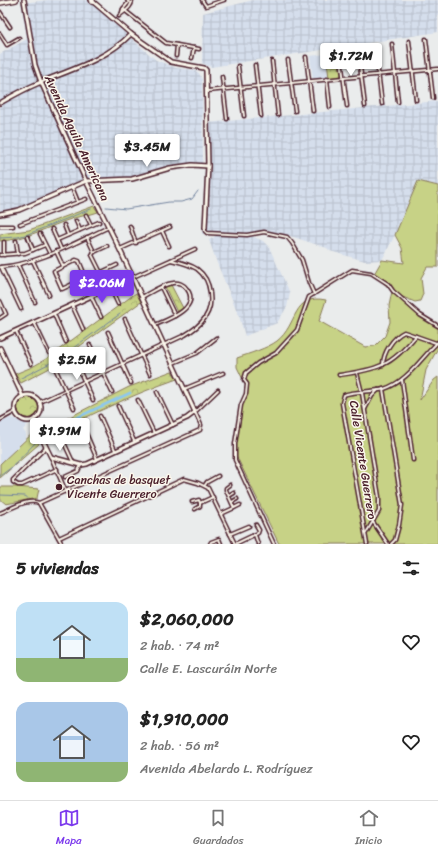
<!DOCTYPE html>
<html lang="es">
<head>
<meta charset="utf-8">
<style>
  :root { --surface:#fff; --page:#f6f6f6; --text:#222; --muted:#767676; --line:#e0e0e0; --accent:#7c3aed }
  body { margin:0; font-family:Sriracha,sans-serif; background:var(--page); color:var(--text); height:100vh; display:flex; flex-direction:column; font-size:15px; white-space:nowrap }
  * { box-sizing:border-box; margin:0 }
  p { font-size:13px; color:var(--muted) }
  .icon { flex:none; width:22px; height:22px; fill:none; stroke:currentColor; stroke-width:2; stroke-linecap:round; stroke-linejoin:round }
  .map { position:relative; height:544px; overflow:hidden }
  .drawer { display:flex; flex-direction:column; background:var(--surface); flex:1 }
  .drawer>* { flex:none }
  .price { position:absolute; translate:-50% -34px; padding:0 9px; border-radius:4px; background:#fff; color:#222; font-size:13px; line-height:26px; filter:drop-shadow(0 1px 2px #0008) }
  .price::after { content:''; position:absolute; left:50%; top:24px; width:12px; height:9px; margin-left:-6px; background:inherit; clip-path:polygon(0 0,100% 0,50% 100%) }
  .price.selected { background:var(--accent); color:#fff }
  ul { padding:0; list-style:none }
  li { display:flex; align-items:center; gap:12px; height:100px; padding:0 16px }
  li span { display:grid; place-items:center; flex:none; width:112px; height:80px; border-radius:12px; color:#555 }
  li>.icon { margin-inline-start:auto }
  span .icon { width:48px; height:48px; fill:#fffc; stroke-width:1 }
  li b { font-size:17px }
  h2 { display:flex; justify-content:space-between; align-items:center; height:48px; padding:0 16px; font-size:17px }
  .tab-bar { display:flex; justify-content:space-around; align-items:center; height:56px; border-top:1px solid var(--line); background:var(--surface); font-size:11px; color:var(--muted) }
  .tab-bar a { display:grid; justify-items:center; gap:2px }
  .tab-bar .selected { color:var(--accent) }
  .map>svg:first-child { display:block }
  .built { fill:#d5deec }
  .industrial { fill:url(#industrial-grid) }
  .green { fill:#c7d286; stroke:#887858 }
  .park { fill:url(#park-crowns); stroke:#887858 }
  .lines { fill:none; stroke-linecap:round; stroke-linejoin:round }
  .stream { stroke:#73849f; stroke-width:1 }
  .canal { stroke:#8ec7ed; stroke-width:3 }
  .street-casing { stroke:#4a1f2b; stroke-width:5 }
  .secondary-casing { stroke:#4a1f2b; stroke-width:6 }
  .primary-casing { stroke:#4a1f2b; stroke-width:6 }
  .street { stroke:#fbf7ec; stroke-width:2 }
  .secondary { stroke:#fbf7ec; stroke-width:3 }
  .primary { stroke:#fbf7ec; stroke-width:3.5 }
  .poi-dot { fill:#4a1f2b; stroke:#fbf7ec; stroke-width:1.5 }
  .labels { text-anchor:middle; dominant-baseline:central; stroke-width:3; stroke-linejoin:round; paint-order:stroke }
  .street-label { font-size:12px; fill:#4a1f2b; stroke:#fbf7ec }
  .poi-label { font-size:12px; fill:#4a1f2b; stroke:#fbf7ec; text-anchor:start }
</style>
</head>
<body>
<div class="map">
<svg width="438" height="544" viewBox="0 0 438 544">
  <defs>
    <pattern id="industrial-grid" width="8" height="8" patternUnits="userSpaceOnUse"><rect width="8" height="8" fill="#d5deec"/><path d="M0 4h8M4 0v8" fill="none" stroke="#b8becb"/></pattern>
    <pattern id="park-crowns" width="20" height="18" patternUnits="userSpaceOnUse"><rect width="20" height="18" fill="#c7d286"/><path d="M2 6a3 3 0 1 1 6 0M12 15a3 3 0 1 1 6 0" fill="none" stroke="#acb474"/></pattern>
  </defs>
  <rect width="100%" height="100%" fill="#eaecec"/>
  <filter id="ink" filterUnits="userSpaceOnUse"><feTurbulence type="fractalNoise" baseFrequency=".025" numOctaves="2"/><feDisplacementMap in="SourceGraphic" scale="8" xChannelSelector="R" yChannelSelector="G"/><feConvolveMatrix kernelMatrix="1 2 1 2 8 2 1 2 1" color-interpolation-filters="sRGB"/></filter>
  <g filter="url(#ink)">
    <g class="built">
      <path d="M326,54L329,78L313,80L310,56Z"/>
      <path d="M11,418L28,424L23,430L26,434V438L0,465V422Z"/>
    </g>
    <g class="industrial">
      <path d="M48,0H87L156,60L176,68L194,70L199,73L202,79L203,160L200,166H189L168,169L133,180H86L21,209L0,214V54L27,39L21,3Z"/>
      <path d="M253,0H438V32L211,67L202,63L203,13Z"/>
      <path d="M438,101V186L418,182L395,235L382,260L365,261L330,251L327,248L287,235L266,233L232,234L254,237L263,241L269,247L290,293L287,307L277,323L245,336L239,316L217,263L209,240L219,234H202L207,123Z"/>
    </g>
    <g class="green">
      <path d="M418,181L438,186V267H427L421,278L423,294L420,301L415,302L393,293L419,316L438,328V348L426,370L420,400L434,380L438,377V544H279L235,453L242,404L246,386L237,367V358C248,354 268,348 277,341C298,325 292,293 326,300L319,321L365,347L375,346L385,336L390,322L389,306L392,291L374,274L382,260L404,263L402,248L395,235Z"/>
      <path d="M94,206L98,212C90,215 81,216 74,218C49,226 26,240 0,241V234L29,230Z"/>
      <path d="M35,431L39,444L0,478V464Z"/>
      <path d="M0,487H16L39,489L37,498L6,504L0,499Z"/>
    </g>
    <g class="park">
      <path d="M338,52L341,76L329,78L326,54Z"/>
      <path d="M171,285L183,308L177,312L165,287Z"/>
      <path d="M136,293L141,302L48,369L21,383L15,374L32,367L46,359Z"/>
      <path d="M172,371L177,379C131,395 89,416 45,437L42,431L129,387Z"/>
      <circle cx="28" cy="408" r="11"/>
    </g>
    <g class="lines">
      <g class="stream">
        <path d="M106,207L126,209L169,202H181L192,199L198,191"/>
        <path d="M0,238L18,237L28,234L91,209"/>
        <path d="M21,378L58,359L120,314"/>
        <path d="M0,476L12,467L37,441"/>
        <path d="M0,495L25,496L28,498"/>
      </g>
      <path class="canal" d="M48,431L130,393"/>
      <defs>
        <g id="street">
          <path d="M202,0L206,6L224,0"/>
          <path d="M123,9L166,43L199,49"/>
          <path d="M0,12L10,27"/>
          <path d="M122,12L123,9L129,2L127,0"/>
          <path d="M119,16C124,11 132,8 132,0"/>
          <path d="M0,34L7,45L19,38"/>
          <path d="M426,39L433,98"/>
          <path d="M409,41L416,100"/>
          <path d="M392,44L398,102"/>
          <path d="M375,47L382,104"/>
          <path d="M358,50L365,106"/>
          <path d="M340,51L347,106"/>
          <path d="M176,56L177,45"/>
          <path d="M306,57L313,111"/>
          <path d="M192,58L194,48"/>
          <path d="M288,60L295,111"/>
          <path d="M272,61L278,115"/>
          <path d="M255,65L261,116"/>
          <path d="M238,66L244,116"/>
          <path d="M222,77L227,119"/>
          <path d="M327,79L330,107"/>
          <path d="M207,91L438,69"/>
          <path d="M72,187L78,202"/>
          <path d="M86,215L91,225"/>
          <path d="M76,221L80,230"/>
          <path d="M20,224L86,199"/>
          <path d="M64,225L68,235"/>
          <path d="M0,226H13"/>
          <path d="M130,226L136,243"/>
          <path d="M205,228V231L207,233L247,235L264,232L287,237L292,243L302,260L309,283L314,294"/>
          <path d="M52,229L61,249"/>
          <path d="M162,231L169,246"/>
          <path d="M40,234L50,254"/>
          <path d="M28,237L33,250"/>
          <path d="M87,237L94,252"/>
          <path d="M57,240L99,222"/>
          <path d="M16,241L18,254"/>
          <path d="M4,242V255"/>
          <path d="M107,246L94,252L92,255L100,271L102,272L117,265"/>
          <path d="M120,249L170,227"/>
          <path d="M56,251L63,266"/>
          <path d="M0,255L25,253L45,245"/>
          <path d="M76,260L79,261L86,278L62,289L54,271Z"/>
          <path d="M33,261L49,295"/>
          <path d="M18,265L35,302"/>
          <path d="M0,267C39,264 74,243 109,227"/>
          <path d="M1,267L21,309"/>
          <path d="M133,277L195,249"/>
          <path d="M110,287L118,304"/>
          <path d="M161,287L175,316"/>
          <path d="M91,296L101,317"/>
          <path d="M142,297C151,292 163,284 173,283C178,282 184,284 187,289C201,308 167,320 155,325"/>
          <path d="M0,301L6,314L0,318"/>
          <path d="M72,305L83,329"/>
          <path d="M54,314L66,342"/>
          <path d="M125,319L150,374"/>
          <path d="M34,322L49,353"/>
          <path d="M16,331L31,364"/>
          <path d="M108,332L131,383"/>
          <path d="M90,345L112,392"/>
          <path d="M73,357L93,400"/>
          <path d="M173,363L197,353L216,338"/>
          <path d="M383,365C383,353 393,337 404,332L416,336"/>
          <path d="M55,368L74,408"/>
          <path d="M357,373L362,393L379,497V511L366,533"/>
          <path d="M339,375C353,373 369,371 382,365C395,360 407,346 416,336L436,343"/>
          <path d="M402,380L413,460"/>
          <path d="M184,389L223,373"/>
          <path d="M383,389L402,505L399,525L395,540L391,544"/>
          <path d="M157,392L173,425"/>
          <path d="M138,400L154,433"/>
          <path d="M40,402L185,335C202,325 213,313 210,293C209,283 205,275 197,269C189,264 180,262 171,260"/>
          <path d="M118,406L134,441"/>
          <path d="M365,409L372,396L378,390"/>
          <path d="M100,416L115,450"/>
          <path d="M0,420L16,411"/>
          <path d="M82,424L97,459"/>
          <path d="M60,434L73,462"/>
          <path d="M46,447L13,480V482L18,485H22L57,469"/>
          <path d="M51,457L66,492"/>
          <path d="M65,477L78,471L81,465"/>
          <path d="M205,485L207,482L218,476"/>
          <path d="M229,496L234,493"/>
          <path d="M192,502L199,500L200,503V506L195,509"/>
          <path d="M232,502L237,499"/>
          <path d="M39,503L62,544"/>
          <path d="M200,503L213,497"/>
          <path d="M234,508L240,505"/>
          <path d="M0,513C11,509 27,498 39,503L200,430L201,425L195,412L218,390"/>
          <path d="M221,514L234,508L226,490V488L230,485"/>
          <path d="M373,522L388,544"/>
          <path d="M230,534L249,526"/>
          <path d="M255,535L258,544"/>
          <path d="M59,538L184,479L198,483L208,488L235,544"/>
          <path d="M210,544L211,542L219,539L221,544"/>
          <path d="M235,544L258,533L259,530L256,525"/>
          <path d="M274,544L235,460V444L241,405L246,394L247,384L244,380L246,373L258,363L276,353L297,330L309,297L352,270L371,273L388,284L393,291L420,315L438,326"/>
          <path d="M367,544L342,403L344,395C351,391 374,392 384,389C407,382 421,358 438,342"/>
        </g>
        <g id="secondary">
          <path d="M24,0L35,65L41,82L86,181L120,250L195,412L187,418L87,464L81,465L51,457L33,420"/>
          <path d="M91,0L131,34L171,62L204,68L206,70L208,166L205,228"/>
          <path d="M0,103C14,95 27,88 41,82C73,69 107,59 131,34"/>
          <path d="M0,214L19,210L86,181L132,179L170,168L192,165L208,166"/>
          <path d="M0,338L133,277"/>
          <path d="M0,348L23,397"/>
          <circle cx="28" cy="408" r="13"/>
        </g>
        <g id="primary">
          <path d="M92,2L93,0"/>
          <path d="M0,3L16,0"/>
        </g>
      </defs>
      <use href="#street" class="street-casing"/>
      <use href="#secondary" class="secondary-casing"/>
      <use href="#primary" class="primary-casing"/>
      <use href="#street" class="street"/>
      <use href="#secondary" class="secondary"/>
      <use href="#primary" class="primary"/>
    </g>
  </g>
  <circle class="poi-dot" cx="59" cy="487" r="4"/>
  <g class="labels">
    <g class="street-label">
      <text transform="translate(77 138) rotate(65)">Avenida Aguila Americana</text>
      <text transform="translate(363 460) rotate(81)">Calle Vicente Guerrero</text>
    </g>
    <g class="poi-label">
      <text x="67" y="480">Canchas de basquet<tspan x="67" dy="14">Vicente Guerrero</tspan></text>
    </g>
  </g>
</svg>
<b class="price" style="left:351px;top:77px">$1.72M</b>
<b class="price" style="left:147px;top:168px">$3.45M</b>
<b class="price selected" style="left:102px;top:304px">$2.06M</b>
<b class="price" style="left:77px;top:381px">$2.5M</b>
<b class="price" style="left:60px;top:452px">$1.91M</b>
</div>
<section class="drawer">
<h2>5 viviendas<svg class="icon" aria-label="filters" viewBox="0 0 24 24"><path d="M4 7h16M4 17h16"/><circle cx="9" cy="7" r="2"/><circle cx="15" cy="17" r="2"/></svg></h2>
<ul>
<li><span style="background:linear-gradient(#bfe0f5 70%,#8fb573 0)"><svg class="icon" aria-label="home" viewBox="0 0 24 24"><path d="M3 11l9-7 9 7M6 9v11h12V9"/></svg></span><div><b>$2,060,000</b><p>2 hab. · 74 m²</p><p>Calle E. Lascuráin Norte</p></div><svg class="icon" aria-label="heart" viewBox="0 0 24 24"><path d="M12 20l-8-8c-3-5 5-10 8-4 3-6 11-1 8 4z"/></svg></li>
<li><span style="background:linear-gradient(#a9c7e8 75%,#8fb573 0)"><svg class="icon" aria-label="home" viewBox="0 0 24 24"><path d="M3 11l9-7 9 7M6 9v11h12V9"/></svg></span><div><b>$1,910,000</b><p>2 hab. · 56 m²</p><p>Avenida Abelardo L. Rodríguez</p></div><svg class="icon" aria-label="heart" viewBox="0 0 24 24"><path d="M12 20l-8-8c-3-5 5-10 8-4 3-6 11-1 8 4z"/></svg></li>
</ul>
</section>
<nav class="tab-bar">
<a class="selected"><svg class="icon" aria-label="map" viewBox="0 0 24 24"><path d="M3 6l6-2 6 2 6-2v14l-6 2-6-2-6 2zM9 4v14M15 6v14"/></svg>Mapa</a>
<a><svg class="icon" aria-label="saved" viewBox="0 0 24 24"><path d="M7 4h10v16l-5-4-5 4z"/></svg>Guardados</a>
<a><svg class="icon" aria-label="home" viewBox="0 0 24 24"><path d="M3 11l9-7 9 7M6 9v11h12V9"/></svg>Inicio</a>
</nav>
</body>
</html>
